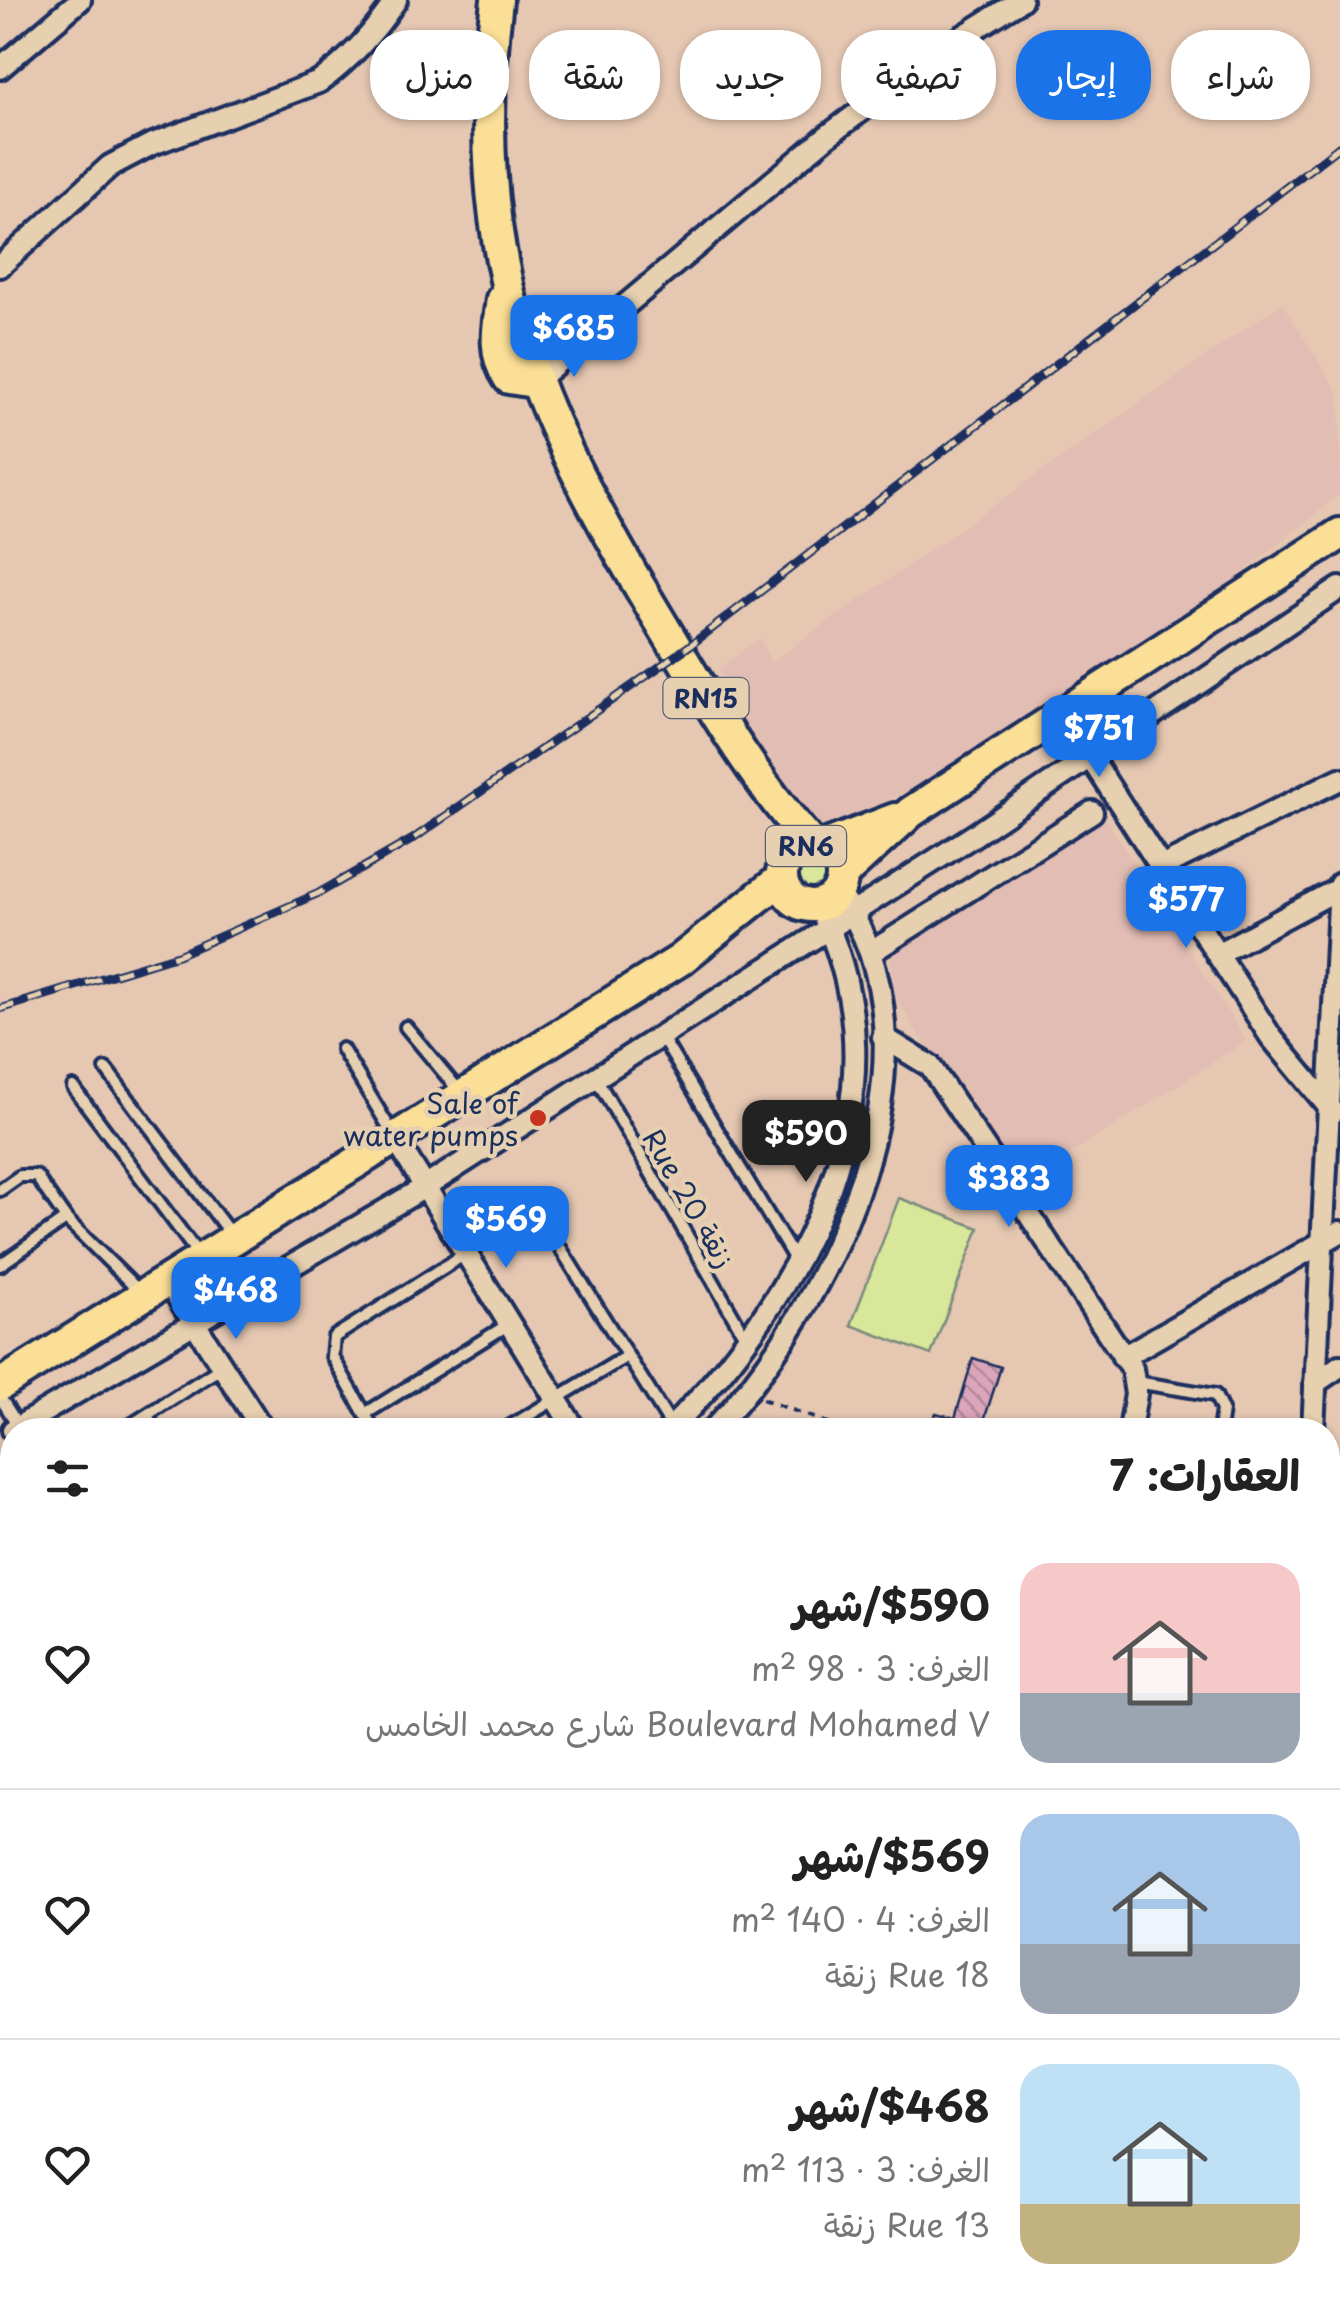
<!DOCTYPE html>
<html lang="ar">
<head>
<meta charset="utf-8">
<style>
  :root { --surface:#fff; --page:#f2f2f2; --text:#222; --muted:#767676; --line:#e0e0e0; --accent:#1a73e8 }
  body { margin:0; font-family:"Playpen Sans","Playpen Sans Arabic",sans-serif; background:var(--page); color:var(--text); direction:rtl; height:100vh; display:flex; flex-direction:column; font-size:38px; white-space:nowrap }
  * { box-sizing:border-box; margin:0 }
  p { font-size:32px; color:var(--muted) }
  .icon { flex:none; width:55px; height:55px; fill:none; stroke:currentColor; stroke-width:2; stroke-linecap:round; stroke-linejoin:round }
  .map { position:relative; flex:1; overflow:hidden; direction:ltr }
  .details { position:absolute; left:0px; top:1418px; width:1340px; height:892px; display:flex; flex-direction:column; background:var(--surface); border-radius:40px 40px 0 0; box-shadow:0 2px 8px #0004; direction:rtl }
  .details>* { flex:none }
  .hud { position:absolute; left:30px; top:30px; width:1280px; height:90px; direction:rtl; display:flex; gap:20px }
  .price { position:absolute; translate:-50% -85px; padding:0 22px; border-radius:20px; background:var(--accent); color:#fff; font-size:32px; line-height:65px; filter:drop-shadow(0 2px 5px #0008) }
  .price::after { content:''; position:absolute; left:50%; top:60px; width:30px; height:22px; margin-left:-15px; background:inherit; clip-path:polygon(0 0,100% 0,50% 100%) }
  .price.selected { background:#222; color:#fff }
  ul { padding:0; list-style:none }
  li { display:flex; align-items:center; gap:30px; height:250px; padding:0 40px }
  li+li { border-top:2px solid var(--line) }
  li span { display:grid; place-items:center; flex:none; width:280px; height:200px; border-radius:30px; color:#555 }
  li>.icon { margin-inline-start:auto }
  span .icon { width:120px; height:120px; fill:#fffc; stroke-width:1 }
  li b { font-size:42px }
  h2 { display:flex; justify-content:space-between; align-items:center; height:120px; padding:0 40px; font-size:42px }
  .chip { padding:0 35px; border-radius:40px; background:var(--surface); box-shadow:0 2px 8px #0004; font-size:35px; line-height:90px }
  .chip.selected { background:var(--accent); color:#fff }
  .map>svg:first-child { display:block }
  .built { fill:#e2bdb4 }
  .grass { fill:#d9e79a; stroke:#7a8b7c; stroke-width:2.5 }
  .park { fill:url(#park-tufts); stroke:#7a8b7c; stroke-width:2.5 }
  .building { fill:url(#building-back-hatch); stroke:#1b2f5e; stroke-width:2.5 }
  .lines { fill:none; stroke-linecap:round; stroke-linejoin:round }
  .lane-casing { stroke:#1b2f5e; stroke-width:18 }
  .street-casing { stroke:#1b2f5e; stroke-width:28 }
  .primary-casing { stroke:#1b2f5e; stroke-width:38 }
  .path { stroke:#1b2f5e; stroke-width:4; stroke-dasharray:8 8; stroke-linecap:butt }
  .lane { stroke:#e7d0b0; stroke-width:10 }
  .street { stroke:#e7d0b0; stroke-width:20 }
  .primary { stroke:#fbdf96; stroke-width:30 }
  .rail-casing { stroke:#1b2f5e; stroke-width:9 }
  .rail { stroke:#e7d0b0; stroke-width:5; stroke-dasharray:15; stroke-linecap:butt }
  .poi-dot { fill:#c8321e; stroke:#e7d0b0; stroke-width:4 }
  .labels { text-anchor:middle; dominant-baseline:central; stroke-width:9; stroke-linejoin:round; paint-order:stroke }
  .shield { fill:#e7d0b0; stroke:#585f77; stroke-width:2.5 }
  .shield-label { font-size:25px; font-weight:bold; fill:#1b2f5e }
  .poi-label { font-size:28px; fill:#1b2f5e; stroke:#e7d0b0; text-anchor:end }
  .street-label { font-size:28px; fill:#1b2f5e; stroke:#e7d0b0 }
</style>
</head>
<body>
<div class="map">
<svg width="1340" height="2308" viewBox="0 0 1340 2308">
  <defs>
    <pattern id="park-tufts" width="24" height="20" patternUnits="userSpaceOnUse" patternTransform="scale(2.5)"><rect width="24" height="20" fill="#d9e79a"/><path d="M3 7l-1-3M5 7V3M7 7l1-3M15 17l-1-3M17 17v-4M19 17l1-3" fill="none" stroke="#bac687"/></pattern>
    <pattern id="building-back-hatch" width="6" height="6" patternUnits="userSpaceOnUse" patternTransform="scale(2.5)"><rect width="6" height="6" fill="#dca5b9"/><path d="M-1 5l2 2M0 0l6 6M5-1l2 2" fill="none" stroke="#b2879a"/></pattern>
  </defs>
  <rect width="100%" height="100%" fill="#e5c7b2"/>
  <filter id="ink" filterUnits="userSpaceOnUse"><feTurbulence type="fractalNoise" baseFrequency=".01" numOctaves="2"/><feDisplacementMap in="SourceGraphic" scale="20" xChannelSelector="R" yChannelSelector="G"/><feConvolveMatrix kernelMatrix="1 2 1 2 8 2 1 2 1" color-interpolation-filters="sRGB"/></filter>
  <g filter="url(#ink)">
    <g class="built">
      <path d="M1282,303L1340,395V494L1237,578L920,785L819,830L780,796L718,669L760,638L771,662Z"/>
      <path d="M1104,816L1246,1041L1017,1188L895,996L890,952Z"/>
    </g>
    <path class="grass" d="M899,1198L979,1228L931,1355L851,1325Z"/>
    <circle class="park" cx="812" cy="876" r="22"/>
    <path class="building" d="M973,1358L1001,1367L981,1430H928L936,1413L955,1418Z"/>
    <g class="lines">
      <defs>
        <g id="lane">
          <path d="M406,1027L460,1092"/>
          <path d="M661,1036L797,1263"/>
          <path d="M342,1049L393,1134"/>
          <path d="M106,1069L232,1236"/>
          <path d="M596,1078L746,1338"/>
          <path d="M73,1087L198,1254"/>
          <path d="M0,1190L20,1176H36L66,1219L142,1294"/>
          <path d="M0,1265L66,1219"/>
          <path d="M1136,1382L1215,1395L1222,1410L1219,1430"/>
          <path d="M0,1397L19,1427"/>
          <path d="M365,1414L509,1324"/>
          <path d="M147,1416L156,1430"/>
          <path d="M123,1430L222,1367"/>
          <path d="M374,1430L332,1356L334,1337L536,1209L672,1427"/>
          <path d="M504,1430L627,1356"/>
          <path d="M0,1504L12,1496"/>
          <path d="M0,1652L12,1672"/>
          <path d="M0,1695L12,1688"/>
          <path d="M0,1758L12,1751"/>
          <path d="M1328,1918L1340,1920"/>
          <path d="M0,1963L12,1983"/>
          <path d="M0,2277L12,2278"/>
          <path d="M228,2298L232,2308"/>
          <path d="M698,2298L701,2308"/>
          <path d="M750,2298L753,2308"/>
        </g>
        <g id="street">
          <path d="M0,68L80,0"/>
          <path d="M0,266L110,166L150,145L319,82C351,59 374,33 396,0"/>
          <path d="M534,382L826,137L949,45L1021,0"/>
          <path d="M1090,757L1271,1037L1333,1112"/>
          <path d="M1161,867L1340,779"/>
          <path d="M873,951L1092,812"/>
          <path d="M1217,954L1340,888"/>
          <path d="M883,1037L930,1066L1132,1369L1136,1394L1130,1430"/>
          <path d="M395,1138L575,1430"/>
          <path d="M167,1280L263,1430"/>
          <path d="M1123,1357L1340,1232"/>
          <path d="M1315,1383L1340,1366"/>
          <path d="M13,1430L425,1187L976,834L1340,588"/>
          <path d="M669,1430C804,1295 914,1093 818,905"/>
          <path d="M713,1430C832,1305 954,1052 838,891"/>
          <path d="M1313,1430L1340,884"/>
          <path d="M0,1599L12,1592"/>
          <path d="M0,1884L12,1874"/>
          <path d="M0,1920L12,1910"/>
          <path d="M1328,2062L1340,2057"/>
          <path d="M0,2151H12"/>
          <path d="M1328,2295L1340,2294"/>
          <path d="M1129,2298L1135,2304L1157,2307L1291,2298"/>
          <path d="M57,2308L61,2298"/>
          <path d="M833,2308L849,2298"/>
        </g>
        <g id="primary">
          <path d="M497,0C465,257 531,407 660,621C709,702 750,775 813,846"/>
          <path d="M502,299C498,327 492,353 509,378L534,382"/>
          <circle cx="812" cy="876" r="30"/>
          <path d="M822,847L895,819"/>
          <path d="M842,875L911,812L1340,534"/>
          <path d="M0,1385L680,960L782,878"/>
        </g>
      </defs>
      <use href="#lane" class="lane-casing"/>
      <use href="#street" class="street-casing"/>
      <use href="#primary" class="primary-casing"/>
      <path class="path" d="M762,1399L847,1430"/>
      <use href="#lane" class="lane"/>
      <use href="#street" class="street"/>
      <use href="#primary" class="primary"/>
      <defs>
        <path id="rail" d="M0,1009L178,955L319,893L413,839L692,644L1340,146"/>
      </defs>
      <use href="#rail" class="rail-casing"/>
      <use href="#rail" class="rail"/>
    </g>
  </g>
  <circle class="poi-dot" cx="538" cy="1118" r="10"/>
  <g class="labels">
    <g class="shield">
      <rect x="663.5" y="678" width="85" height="40" rx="8"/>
      <rect x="766" y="826" width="80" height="40" rx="8"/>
    </g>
    <g class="shield-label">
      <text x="706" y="698">RN15</text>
      <text x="806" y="846">RN6</text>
    </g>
    <g class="poi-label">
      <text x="518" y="1102">Sale of<tspan x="518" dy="32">water pumps</tspan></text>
    </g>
    <g class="street-label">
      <text transform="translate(690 1198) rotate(60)">Rue 20 زنقة</text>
    </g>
  </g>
</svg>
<b class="price" style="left:574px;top:380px">$685</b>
<b class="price" style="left:1099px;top:780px">$751</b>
<b class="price" style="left:1186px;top:951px">$577</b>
<b class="price selected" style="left:806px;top:1185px">$590</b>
<b class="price" style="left:1009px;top:1230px">$383</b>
<b class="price" style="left:506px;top:1271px">$569</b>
<b class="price" style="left:236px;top:1342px">$468</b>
<div class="hud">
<a class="chip">شراء</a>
<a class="chip selected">إيجار</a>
<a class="chip">تصفية</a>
<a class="chip">جديد</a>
<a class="chip">شقة</a>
<a class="chip">منزل</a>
</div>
<section class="details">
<h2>العقارات: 7<svg class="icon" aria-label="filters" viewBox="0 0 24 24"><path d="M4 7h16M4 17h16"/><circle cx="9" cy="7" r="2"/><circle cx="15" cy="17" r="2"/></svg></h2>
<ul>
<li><span style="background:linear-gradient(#f6c9c9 65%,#9aa5b1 0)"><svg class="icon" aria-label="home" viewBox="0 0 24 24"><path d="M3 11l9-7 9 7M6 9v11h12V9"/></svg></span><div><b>$590/شهر</b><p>الغرف: 3 · 98 m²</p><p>Boulevard Mohamed V شارع محمد الخامس</p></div><svg class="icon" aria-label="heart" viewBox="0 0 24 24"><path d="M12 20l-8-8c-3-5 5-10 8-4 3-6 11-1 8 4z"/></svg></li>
<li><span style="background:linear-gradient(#a9c7e8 65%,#9aa5b1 0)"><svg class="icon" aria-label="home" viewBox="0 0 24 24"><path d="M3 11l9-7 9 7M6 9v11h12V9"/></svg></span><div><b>$569/شهر</b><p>الغرف: 4 · 140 m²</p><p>Rue 18 زنقة</p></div><svg class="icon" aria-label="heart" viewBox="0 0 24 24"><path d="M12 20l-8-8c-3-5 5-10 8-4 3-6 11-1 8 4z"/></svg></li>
<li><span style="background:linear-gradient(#bfe0f5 70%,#c2b280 0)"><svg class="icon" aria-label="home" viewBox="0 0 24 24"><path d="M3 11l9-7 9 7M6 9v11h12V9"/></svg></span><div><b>$468/شهر</b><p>الغرف: 3 · 113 m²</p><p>Rue 13 زنقة</p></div><svg class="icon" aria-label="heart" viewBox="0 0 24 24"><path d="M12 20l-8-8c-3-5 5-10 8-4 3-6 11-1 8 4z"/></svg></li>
</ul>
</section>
</div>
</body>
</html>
